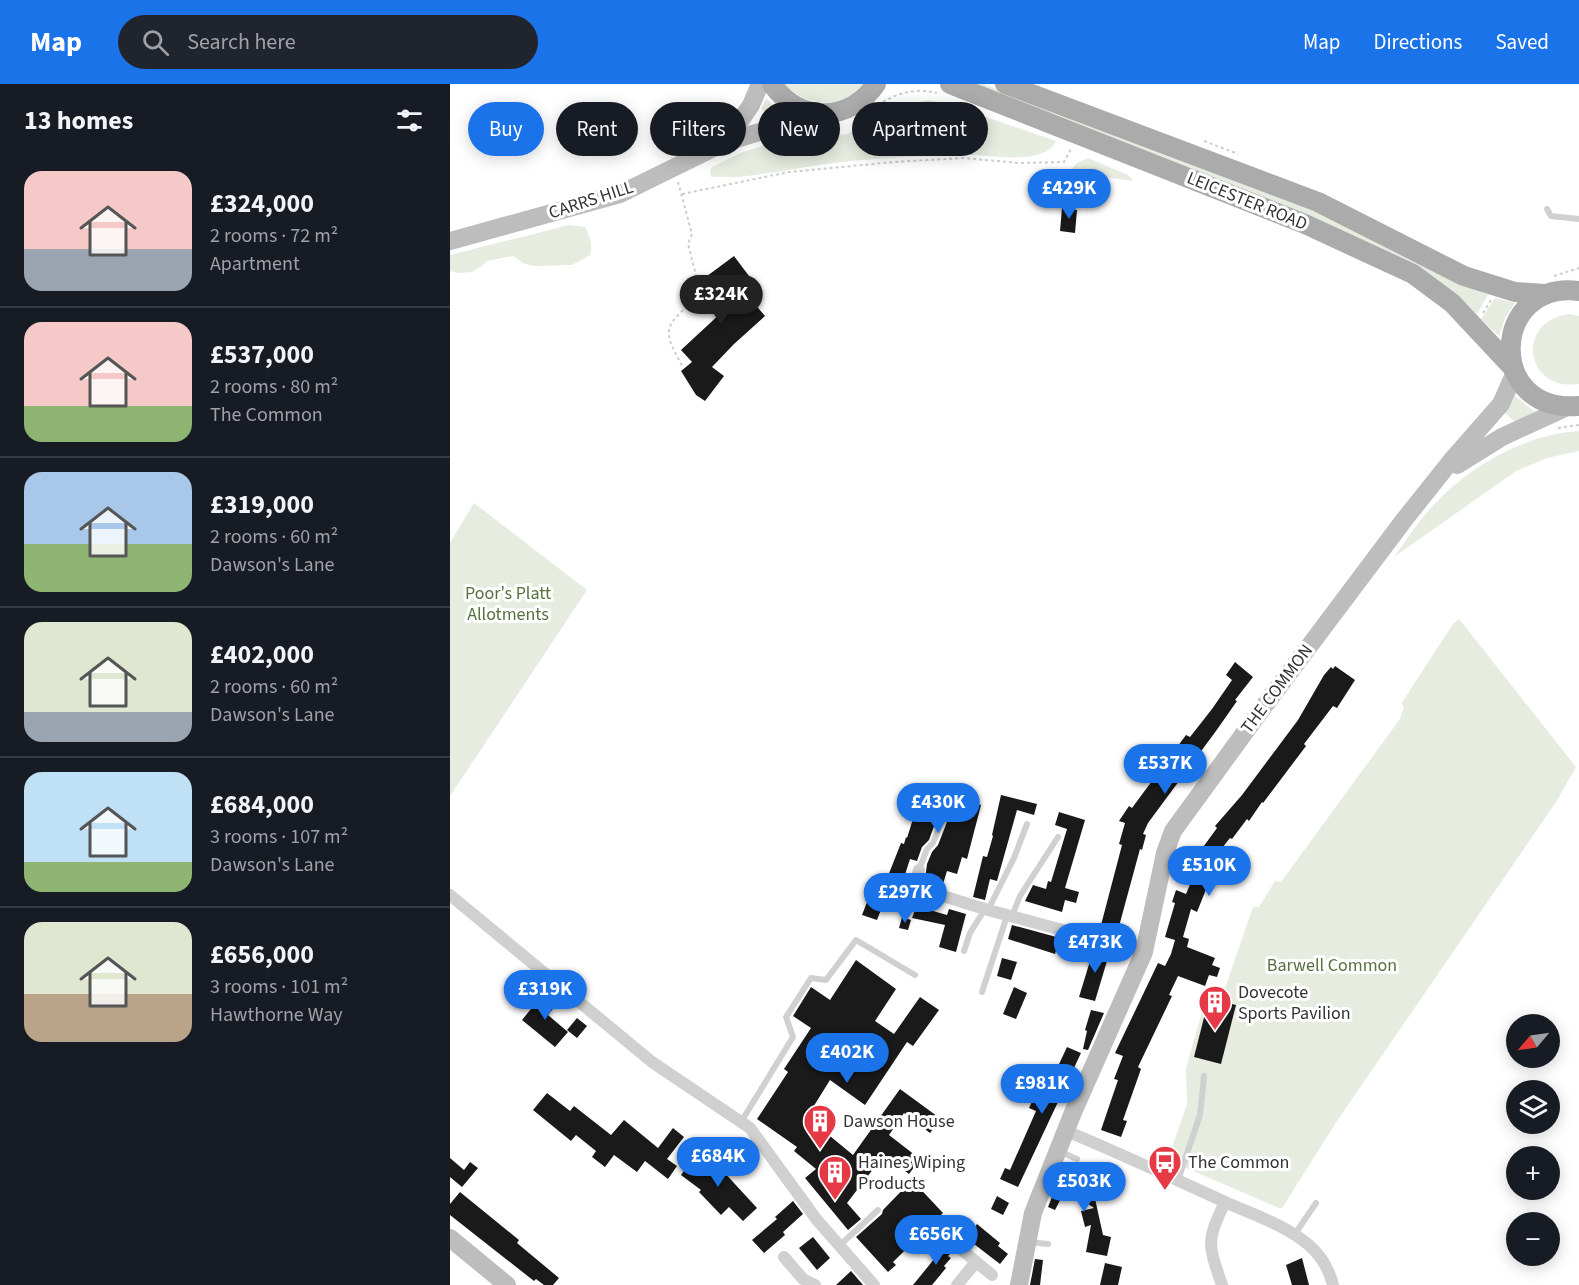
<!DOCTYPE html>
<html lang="en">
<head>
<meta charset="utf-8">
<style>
  :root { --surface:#171b24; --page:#20242c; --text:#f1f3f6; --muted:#9ea1a6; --line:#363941; --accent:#1a73e8 }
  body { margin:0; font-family:"Source Sans 3",sans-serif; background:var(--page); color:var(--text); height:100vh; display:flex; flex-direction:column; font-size:22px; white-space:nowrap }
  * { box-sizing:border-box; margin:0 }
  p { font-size:20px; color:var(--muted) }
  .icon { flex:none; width:33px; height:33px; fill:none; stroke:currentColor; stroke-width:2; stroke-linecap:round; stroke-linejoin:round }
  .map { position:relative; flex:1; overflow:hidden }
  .panel { display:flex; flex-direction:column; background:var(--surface); width:450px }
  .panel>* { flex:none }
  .top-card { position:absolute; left:18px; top:18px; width:570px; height:54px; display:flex; gap:12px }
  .needle { width:39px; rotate:241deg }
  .tools { position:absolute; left:1056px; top:930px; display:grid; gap:12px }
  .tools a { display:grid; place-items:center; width:54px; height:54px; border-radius:50%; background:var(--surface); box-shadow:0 3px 15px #0003; font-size:30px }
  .price { position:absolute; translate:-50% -51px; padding:0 14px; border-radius:21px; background:var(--accent); color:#fff; font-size:20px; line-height:39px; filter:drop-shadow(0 2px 3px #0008) }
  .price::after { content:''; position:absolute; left:50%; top:36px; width:18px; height:14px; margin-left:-9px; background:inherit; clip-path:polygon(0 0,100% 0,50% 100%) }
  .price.on { background:#222; color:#fff }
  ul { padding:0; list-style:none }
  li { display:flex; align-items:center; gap:18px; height:150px; padding:0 24px }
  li+li { border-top:2px solid var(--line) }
  li span { display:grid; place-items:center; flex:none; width:168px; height:120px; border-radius:18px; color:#555 }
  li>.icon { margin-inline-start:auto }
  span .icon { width:72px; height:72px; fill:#fffc; stroke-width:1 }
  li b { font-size:26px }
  h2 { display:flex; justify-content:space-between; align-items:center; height:72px; padding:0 24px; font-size:26px }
  .chip { padding:0 21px; border-radius:27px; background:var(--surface); box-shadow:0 3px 15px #0003; font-size:21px; line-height:54px }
  .chip.on { background:var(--accent); color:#fff }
  header { display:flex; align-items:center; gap:36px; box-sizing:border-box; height:84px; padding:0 30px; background:var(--accent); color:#fff }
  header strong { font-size:28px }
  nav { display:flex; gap:33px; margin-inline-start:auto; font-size:21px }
  .search { width:420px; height:54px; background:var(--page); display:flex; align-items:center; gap:15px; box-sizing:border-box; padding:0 21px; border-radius:33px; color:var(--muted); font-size:22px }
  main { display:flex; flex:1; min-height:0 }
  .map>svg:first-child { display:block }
  .green { fill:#e6ecdf }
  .building { fill:#1a1a1a }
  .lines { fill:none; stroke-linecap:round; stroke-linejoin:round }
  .path { stroke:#cdcdcd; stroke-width:2; stroke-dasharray:3 3; stroke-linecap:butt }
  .lane { stroke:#d0d0d0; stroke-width:6 }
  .street { stroke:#d0d0d0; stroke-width:12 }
  .secondary { stroke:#bdbdbd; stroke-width:18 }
  .primary { stroke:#ababab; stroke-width:20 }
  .labels { text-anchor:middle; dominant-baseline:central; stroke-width:6; stroke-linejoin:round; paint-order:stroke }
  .street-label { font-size:18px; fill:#333; stroke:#fff }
  .park-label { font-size:18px; fill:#56703f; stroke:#fff }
  .poi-label { font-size:18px; fill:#333; stroke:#fff; text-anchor:start }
</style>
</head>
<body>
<header>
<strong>Map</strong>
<div class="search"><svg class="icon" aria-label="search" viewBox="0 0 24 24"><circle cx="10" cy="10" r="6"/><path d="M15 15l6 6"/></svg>Search here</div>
<nav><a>Map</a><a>Directions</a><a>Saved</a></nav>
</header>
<main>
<section class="panel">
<h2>13 homes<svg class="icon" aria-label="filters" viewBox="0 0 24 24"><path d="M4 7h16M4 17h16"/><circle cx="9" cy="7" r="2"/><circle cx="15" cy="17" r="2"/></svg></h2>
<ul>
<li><span style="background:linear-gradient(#f6c9c9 65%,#9aa5b1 0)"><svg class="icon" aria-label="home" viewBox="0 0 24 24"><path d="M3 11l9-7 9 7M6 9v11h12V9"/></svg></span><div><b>£324,000</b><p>2 rooms · 72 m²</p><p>Apartment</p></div></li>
<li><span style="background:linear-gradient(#f6c9c9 70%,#8fb573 0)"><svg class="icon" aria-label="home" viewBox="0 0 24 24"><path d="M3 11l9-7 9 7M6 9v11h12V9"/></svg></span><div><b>£537,000</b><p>2 rooms · 80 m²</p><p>The Common</p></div></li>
<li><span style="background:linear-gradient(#a9c7e8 60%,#8fb573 0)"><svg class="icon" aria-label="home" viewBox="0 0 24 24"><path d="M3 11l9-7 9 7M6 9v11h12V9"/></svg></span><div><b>£319,000</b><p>2 rooms · 60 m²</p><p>Dawson's Lane</p></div></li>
<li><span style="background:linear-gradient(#dfe7d0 75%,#9aa5b1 0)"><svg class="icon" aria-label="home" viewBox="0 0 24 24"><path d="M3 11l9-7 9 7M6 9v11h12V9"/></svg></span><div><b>£402,000</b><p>2 rooms · 60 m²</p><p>Dawson's Lane</p></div></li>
<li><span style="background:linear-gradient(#bfe0f5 75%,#8fb573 0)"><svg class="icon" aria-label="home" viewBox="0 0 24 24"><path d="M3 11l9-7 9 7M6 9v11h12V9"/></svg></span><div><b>£684,000</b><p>3 rooms · 107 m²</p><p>Dawson's Lane</p></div></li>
<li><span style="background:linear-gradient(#dfe7d0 60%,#b9a48a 0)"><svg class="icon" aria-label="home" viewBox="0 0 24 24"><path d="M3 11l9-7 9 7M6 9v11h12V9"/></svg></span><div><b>£656,000</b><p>3 rooms · 101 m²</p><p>Hawthorne Way</p></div></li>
</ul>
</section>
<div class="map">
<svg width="1129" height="1201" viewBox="0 0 1129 1201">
  <rect width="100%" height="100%" fill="#fff"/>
  <g class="green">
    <path d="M334,0H413C389,27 358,23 334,0Z"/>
    <path d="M516,0H534L882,132L1038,211L1027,230L999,206Z"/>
    <path d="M316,15L334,30L321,37L318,30L311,25Z"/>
    <path d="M478,16L495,19L606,57C594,82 542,71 520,71C480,71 441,73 401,77C364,81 326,89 288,93C279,94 271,92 261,93L260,86L262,83L293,68L344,53L365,49L384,51L398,50L415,39L426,36L437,25Z"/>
    <path d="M638,74L678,91L683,97L619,88L627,79Z"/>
    <path d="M119,141L135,143C140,153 143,160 140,171L122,181L84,182L73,179L63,172L37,177L30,183L22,188L8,189L0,187V171Z"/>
    <path d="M1045,214L1065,219L1055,234L1049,252L1031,235Z"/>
    <path d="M1120,230L1129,232V300C1074,308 1065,236 1120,230Z"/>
    <path d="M1064,311L1087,330L1066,339L1055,329Z"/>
    <path d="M1129,347V367L1097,374L1066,387L944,473C956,457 967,439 980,425C1018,383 1072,351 1129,347Z"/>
    <path d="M24,419L137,506L0,712V459Z"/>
    <path d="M1009,535L1126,683L1106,718L887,1037L832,1124H829L718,1076L737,1020L736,984L756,914L765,905L774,907L803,823H809L825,797L831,798L950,635L954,622L951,620L1003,540Z"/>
  </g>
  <g class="building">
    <path d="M612,124L627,126L625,149L610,147Z"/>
    <path d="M284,172L305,200L294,208L315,232L284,260L262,283L274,292L255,317L246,311L231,287L242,278L231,266L272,228L249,198Z"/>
    <path d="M785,578L803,593L785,616L787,617L766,647L698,739L693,750L696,751L692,766L690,765L668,846L651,841L672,761L669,760L675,739L669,737L679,722L682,724L736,651L740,653L762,625L782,596L776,591Z"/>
    <path d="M885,582L905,596L887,624L883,622L854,660L856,662L813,719L812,718L799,737L797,735L782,755L780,754L768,769L774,773L763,788L747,828L741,825L733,853L739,855L737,863L765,874L762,881L770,884L767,893L759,891L755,902L728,892L719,911L722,912L688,983L691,985L673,1036L677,1037L671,1053L651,1046L668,996L664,995L673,972L665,969L708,879L715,882L721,870L725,856L715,853L725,819L722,818L726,806L736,810L744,791L727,782L736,765L748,770L767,744L765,742L792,711L848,636L874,591L881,583L883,585Z"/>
    <path d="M471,702L531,721L517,775L512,773L507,790L497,787L493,800L475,795L477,780L482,768L488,761L497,738L496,733L493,731L487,734L479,756L472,763L467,777L460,775L453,797L438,792L451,759L454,760L456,753L457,754L463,735L457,733L460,724L464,725Z"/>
    <path d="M551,711L587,720L584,731L567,726L547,797L540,795L535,816L523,813L533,772L537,773L543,752L542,751Z"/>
    <path d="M609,728L635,736L615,804L629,808L626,819L615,816L612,828L575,817L583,801L596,805L598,797L601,798L617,745L605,741Z"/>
    <path d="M426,795L441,800L427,836L412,831Z"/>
    <path d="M469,816L478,819L476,825L497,831L499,825L516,830L506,868L489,863L495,841L462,834Z"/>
    <path d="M452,833L461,836L458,846L449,844Z"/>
    <path d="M562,841L610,854L605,870L558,855Z"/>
    <path d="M644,864L660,867L645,917L629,913Z"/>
    <path d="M552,874L567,878L561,896L547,892Z"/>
    <path d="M406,876L446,905L425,937L444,950L470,913L489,926L463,962L457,958L415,1021L380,996L357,1033L403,1071L450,1005L491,1035L480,1049L454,1029L439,1051L470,1075L459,1090L434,1071L397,1119L411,1135L398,1146L355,1094L366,1085L344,1067L347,1063L307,1035L338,988L334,985L361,944L343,932L361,903L380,916Z"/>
    <path d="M564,903L577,909L566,935L553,930Z"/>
    <path d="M93,910L106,921L98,931L118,948L105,963L72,936Z"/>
    <path d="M759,914L786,921L771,980L744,973Z"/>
    <path d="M641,926L654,929L638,966L633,965L637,947L635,946Z"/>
    <path d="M127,934L137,942L127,954L117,946Z"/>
    <path d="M617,963L631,969L568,1103L550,1095L555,1084L560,1086L586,1027L579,1024L585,1011L587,1012L596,990L603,993Z"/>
    <path d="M97,1009L120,1027L124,1022L161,1051L174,1036L208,1064L223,1044L234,1053L217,1075L227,1082L218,1095L195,1077L187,1088L164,1071L155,1083L142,1073L146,1067L126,1051L121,1057L83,1026Z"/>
    <path d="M247,1069L272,1086L307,1124L293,1137L279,1123L271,1131L249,1108L251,1106L231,1091Z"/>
    <path d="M0,1074L14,1086L20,1078L28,1084L12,1103L0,1093Z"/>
    <path d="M612,1088L624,1093L623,1095L644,1110L653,1151L661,1153L657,1172L636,1168L641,1141L635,1143L631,1127L644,1124L616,1105L605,1126L598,1123Z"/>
    <path d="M462,1096L493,1129L443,1178L446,1181L438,1188L406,1153L432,1130L433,1126Z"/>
    <path d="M10,1108L69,1156L67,1159L109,1194L103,1201H94L86,1195L84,1197L0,1131V1120Z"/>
    <path d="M547,1112L559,1119L553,1131L541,1125Z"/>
    <path d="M343,1117L353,1130L333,1148L335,1151L314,1169L302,1156L327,1135L325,1133Z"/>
    <path d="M516,1136L525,1143L527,1140L550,1159L548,1162L558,1170L550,1180L507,1147Z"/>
    <path d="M363,1153L380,1174L367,1186L349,1164Z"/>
    <path d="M495,1156L499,1160L502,1168L498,1172L501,1174L494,1182L496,1184L482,1201H463L485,1174L483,1173Z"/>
    <path d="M852,1174L859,1201H842L836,1181Z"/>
    <path d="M585,1175L593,1176L590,1201H580Z"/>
    <path d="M655,1179L672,1183L668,1201H650Z"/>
    <path d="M401,1187L413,1201H386Z"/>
  </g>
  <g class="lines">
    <g class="path">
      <path d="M433,18C450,8 467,4 487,9"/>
      <path d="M754,57L788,70"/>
      <path d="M228,98L242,150L238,160L247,195L248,211C218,243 208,240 233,283"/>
      <path d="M232,110L339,88L444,78L513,74L569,79L614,78L622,63"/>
      <path d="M1104,192L1129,184"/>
      <path d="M1033,229L1041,216"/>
      <path d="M1108,344L1129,341"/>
    </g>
    <g class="lane">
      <path d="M1097,125L1101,132L1129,135"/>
      <path d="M469,786L477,765L483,759L492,736"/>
      <path d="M538,826L564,774L577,740"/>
      <path d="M562,832L570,812L608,753"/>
      <path d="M514,867L520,849L535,825"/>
      <path d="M532,908L557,832"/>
      <path d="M291,1038L343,953L336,933L361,894L376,896L406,856L465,891"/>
      <path d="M611,1068L627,1075"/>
      <path d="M728,1096L750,1031L754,992"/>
      <path d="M845,1150L866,1119"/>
      <path d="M578,1158L598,1160"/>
      <path d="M389,1162L428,1126"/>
    </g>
    <g class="street">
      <path d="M464,803L538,826L694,868"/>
      <path d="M0,811L202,978L300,1044L367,1136L424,1201"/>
      <path d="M459,821L469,786"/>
      <path d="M616,1047C670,1069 722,1094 775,1118C804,1131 836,1141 860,1162C872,1173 879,1185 883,1201"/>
      <path d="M507,1162L542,1191"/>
      <path d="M334,1173L353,1195L365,1201"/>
      <path d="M507,1201L526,1178"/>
      <path d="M772,1201C758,1160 756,1158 775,1118"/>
    </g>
    <g class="secondary">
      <path d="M276,58L301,21L310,0"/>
      <path d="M0,157L170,110L276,58L370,30"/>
      <path d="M1007,381L1052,353L1115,324"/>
      <path d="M0,1154L57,1201"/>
      <path d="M569,1201L583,1129L624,1026L694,868L715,769L723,747L806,633L954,436L1001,377L1051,320L1065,288"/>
    </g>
    <g class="primary">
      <path d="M322,0C349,39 399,39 426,0"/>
      <path d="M500,0L855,140L963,190L1002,219L1063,284"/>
      <path d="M555,0L868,118L1014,192L1065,208L1095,210"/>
      <path d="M1129,207C1042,195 1034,330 1129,322"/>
    </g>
  </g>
  <defs>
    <symbol id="building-pin" viewBox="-11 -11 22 30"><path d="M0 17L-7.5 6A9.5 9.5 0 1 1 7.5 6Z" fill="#e63946" stroke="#fff"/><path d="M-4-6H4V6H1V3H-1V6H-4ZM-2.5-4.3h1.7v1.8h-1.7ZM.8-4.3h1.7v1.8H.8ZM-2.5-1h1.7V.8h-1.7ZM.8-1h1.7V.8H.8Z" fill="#fff"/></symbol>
    <symbol id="bus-pin" viewBox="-11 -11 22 30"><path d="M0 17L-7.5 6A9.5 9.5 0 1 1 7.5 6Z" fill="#e63946" stroke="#fff"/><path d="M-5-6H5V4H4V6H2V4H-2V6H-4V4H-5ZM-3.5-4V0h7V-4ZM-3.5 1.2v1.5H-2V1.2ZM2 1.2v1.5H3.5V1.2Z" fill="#fff"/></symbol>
  </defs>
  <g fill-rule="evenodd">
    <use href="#building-pin" x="746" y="899" width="38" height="52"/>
    <use href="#building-pin" x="351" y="1018" width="38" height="52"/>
    <use href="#bus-pin" x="696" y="1059" width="38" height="52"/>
    <use href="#building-pin" x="366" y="1069" width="38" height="52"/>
  </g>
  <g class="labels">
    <g class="street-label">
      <text transform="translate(141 116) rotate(-18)">CARRS HILL</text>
      <text transform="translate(797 117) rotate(22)">LEICESTER ROAD</text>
      <text transform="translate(827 605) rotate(-53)">THE COMMON</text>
    </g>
    <g class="park-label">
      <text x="58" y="509">Poor's Platt<tspan x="58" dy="21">Allotments</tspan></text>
      <text x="882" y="881">Barwell Common</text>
    </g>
    <g class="poi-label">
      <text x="788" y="908">Dovecote<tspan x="788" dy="21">Sports Pavilion</tspan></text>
      <text x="393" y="1037">Dawson House</text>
      <text x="408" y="1078">Haines Wiping<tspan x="408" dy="21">Products</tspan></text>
      <text x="738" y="1078">The Common</text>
    </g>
  </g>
</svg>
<div class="tools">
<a><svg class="needle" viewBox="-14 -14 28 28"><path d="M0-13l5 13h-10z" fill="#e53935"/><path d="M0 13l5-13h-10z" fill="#9ea1a6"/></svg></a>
<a><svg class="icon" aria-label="layers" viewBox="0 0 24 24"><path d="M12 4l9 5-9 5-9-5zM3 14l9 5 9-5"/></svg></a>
<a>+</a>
<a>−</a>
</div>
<b class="price" style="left:619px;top:136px">£429K</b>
<b class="price on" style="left:271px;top:242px">£324K</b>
<b class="price" style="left:715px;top:711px">£537K</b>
<b class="price" style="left:488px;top:750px">£430K</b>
<b class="price" style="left:759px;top:813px">£510K</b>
<b class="price" style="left:455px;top:840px">£297K</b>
<b class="price" style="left:645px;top:890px">£473K</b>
<b class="price" style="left:95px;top:937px">£319K</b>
<b class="price" style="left:397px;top:1000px">£402K</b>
<b class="price" style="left:592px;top:1031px">£981K</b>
<b class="price" style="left:268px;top:1104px">£684K</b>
<b class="price" style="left:634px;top:1129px">£503K</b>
<b class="price" style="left:486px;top:1182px">£656K</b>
<div class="top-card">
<a class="chip on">Buy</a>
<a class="chip">Rent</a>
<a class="chip">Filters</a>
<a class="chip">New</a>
<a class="chip">Apartment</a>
</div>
</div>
</main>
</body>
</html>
